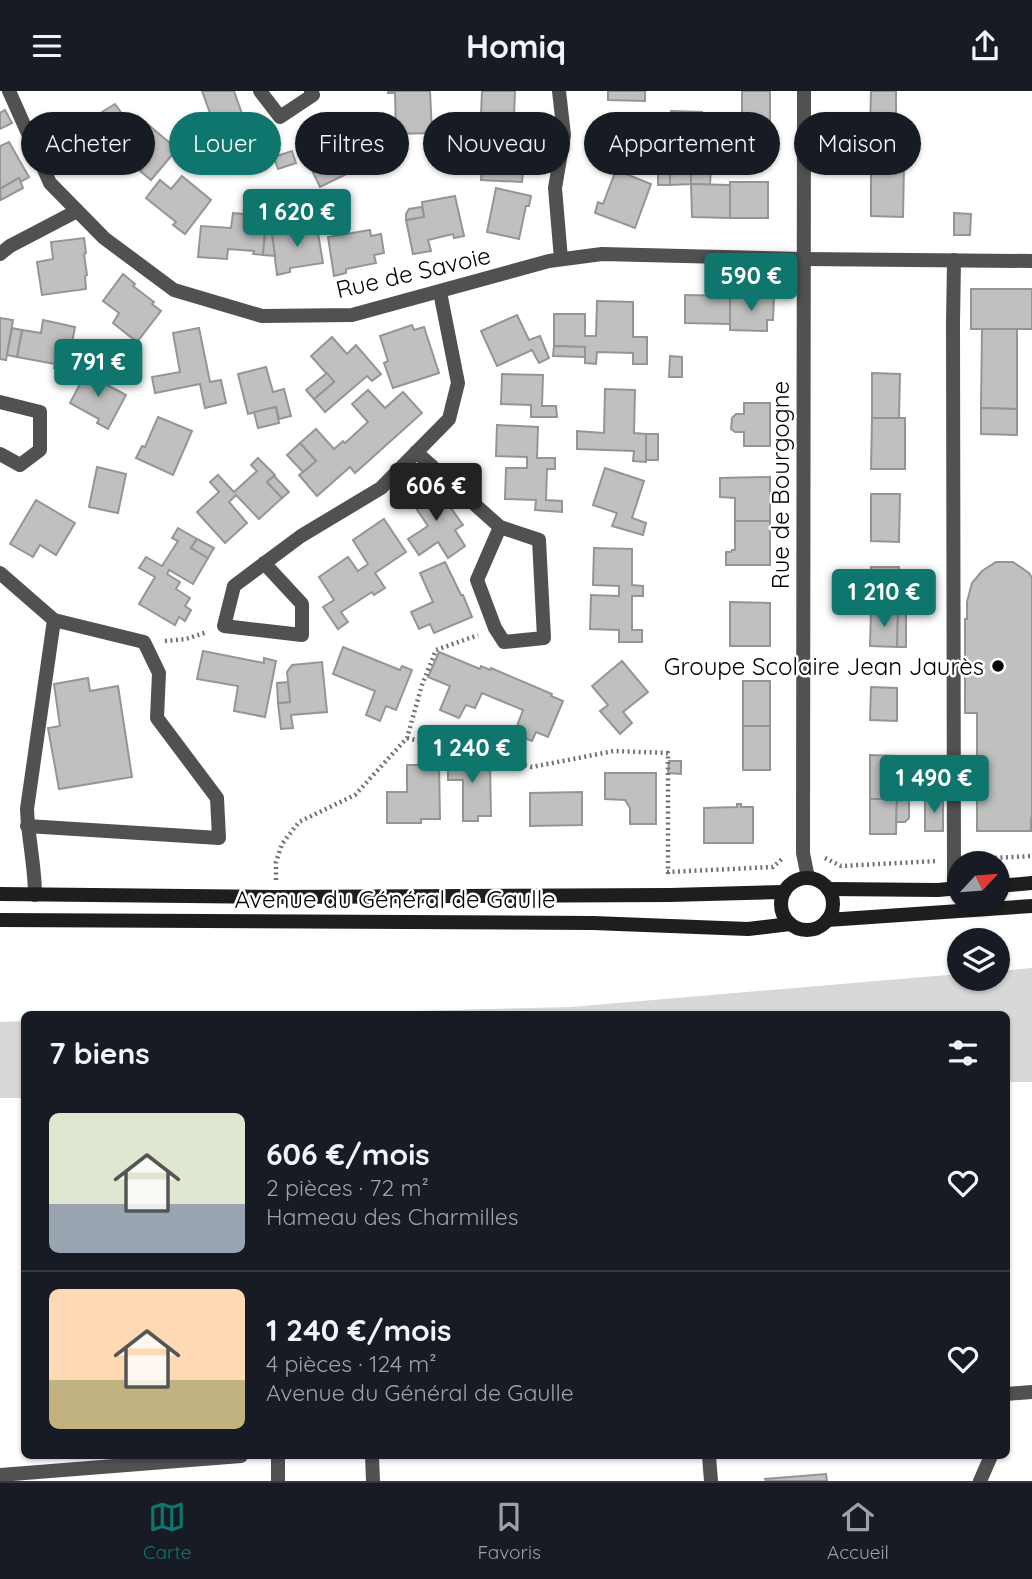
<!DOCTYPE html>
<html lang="fr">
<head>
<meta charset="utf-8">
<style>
  :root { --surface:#171b24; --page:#242831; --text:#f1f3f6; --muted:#9ea1a6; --line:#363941; --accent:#0f766e }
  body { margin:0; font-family:Quicksand,sans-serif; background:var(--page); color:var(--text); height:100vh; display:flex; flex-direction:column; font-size:26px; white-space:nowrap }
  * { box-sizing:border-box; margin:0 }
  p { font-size:23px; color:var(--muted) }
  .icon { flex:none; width:38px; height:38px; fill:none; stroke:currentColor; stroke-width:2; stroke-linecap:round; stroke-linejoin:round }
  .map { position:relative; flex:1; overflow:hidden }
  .details { position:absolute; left:21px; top:920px; width:989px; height:448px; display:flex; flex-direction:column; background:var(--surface); border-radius:10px; box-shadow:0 2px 5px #0004 }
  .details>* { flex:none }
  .hud { position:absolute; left:21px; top:21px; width:990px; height:63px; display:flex; gap:14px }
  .needle { width:46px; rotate:64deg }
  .tools { position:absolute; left:947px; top:760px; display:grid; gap:14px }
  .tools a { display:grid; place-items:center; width:63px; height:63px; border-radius:50%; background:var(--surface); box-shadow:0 2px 5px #0004; font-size:35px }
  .price { position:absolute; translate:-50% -60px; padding:0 16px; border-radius:7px; background:var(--accent); color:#fff; font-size:23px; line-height:46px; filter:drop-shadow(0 2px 4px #0008) }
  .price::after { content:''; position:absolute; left:50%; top:42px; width:21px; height:16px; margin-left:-10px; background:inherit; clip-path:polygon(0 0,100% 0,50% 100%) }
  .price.selected { background:#222; color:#fff }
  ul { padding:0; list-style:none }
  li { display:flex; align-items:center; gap:21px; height:175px; padding:0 28px }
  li+li { border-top:2px solid var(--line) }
  li span { display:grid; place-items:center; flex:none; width:196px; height:140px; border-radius:10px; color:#555 }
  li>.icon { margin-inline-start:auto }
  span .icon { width:84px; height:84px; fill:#fffc; stroke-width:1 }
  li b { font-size:30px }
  h2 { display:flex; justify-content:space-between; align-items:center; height:84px; padding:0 28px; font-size:30px }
  .chip { padding:0 24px; border-radius:32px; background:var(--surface); box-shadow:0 2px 5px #0004; font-size:24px; line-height:63px }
  .chip.selected { background:var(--accent); color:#fff }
  header { display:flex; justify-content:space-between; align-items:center; height:91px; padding:0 28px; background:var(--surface); font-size:32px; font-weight:700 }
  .tab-bar { display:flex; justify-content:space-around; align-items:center; height:98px; border-top:2px solid var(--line); background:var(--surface); font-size:19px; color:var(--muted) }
  .tab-bar a { display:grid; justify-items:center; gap:4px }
  .tab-bar .selected { color:var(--accent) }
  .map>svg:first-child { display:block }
  .green { fill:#d8d8d8 }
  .building { fill:#c0c0c0; stroke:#959595; stroke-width:2 }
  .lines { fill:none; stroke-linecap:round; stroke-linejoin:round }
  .path { stroke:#737373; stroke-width:4.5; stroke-dasharray:2 3.5; stroke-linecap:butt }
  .lane { stroke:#515151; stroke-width:14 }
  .street { stroke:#515151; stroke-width:14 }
  .secondary { stroke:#1e1e1e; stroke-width:14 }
  .poi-dot { fill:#000; stroke:#fff; stroke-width:2.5 }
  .labels { text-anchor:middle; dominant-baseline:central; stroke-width:5; stroke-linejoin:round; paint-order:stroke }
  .street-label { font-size:24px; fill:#000; stroke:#fff }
  .poi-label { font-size:24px; fill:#000; stroke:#fff; text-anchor:end }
</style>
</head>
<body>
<header><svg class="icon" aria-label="menu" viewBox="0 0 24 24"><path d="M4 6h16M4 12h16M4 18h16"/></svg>Homiq<svg class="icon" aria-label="share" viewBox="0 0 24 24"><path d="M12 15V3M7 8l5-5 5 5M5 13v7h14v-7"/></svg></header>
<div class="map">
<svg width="1032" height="1390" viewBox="0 0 1032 1390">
  <rect width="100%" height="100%" fill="#fff"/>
  <g class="green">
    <path d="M1032,877V991H1006V924H260L571,916L959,883V887H998V880Z"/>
    <path d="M24,930V1007H0V931Z"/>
  </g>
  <g class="building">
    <path d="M202,0H234L242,23L214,33Z"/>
    <path d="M388,0H430L432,42L396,43L395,2H388Z"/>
    <path d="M482,0H515L514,25L481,24Z"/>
    <path d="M608,0H645V10L608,9Z"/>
    <rect x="742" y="0" width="28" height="31"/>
    <path d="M871,0H896V40H870Z"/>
    <path d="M115,13L123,24L110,33L102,21Z"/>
    <path d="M5,19L12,32L0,38V22Z"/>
    <path d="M671,20L702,21V32H671Z"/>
    <path d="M616,22H649V67H611V56L616,55Z"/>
    <path d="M138,25L177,58L151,89L140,80L143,77L114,52Z"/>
    <path d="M258,27L261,37L256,38L266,69L235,81L221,41Z"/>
    <rect x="671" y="32" width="31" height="13"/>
    <path d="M343,38L361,76L320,96L303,61L335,46L333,42Z"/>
    <path d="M497,41L529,43L528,57H519V79H523L522,91L481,89L483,57H496Z"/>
    <path d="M671,45H687V59H670Z"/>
    <rect x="730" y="45" width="12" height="18"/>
    <path d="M9,51L29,86L20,91L19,87L0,98V55Z"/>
    <path d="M670,59H692L691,93L670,94Z"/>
    <path d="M292,60L296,72L278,78L274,66Z"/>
    <rect x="658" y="67" width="12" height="27"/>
    <path d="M871,74L904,75L903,126L871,125Z"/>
    <path d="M691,78H711L710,94L691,93Z"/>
    <path d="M616,79L651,93L635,137L595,122L598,111L603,113Z"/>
    <path d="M182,85L211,109L185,143L173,134L176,131L146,107L160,89L171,98Z"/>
    <path d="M19,87L23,97L1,109L0,98Z"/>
    <rect x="730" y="91" width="38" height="36"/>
    <path d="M691,93L730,94V127L692,126Z"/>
    <path d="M496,97L531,105L529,115H526L519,148L487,141Z"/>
    <path d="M455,105L464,145L454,147L453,143L428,149L431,160L413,163L406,129L424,126L422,111Z"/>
    <path d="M422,116L424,126L406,129V123L409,118Z"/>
    <path d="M233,122L266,125L263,164L253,163L254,160L228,158L227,168L198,166L201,135L231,137Z"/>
    <path d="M954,122L971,123L970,144H954Z"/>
    <path d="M317,136L323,172L290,177V181L277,184L272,143Z"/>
    <path d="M370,139L371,145L381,143L384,162L374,164L376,172L346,178V182L334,185L328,146Z"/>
    <path d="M265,142L272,143L275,165L263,164Z"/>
    <path d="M84,147L86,162L84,163L87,184L85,185L86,198L42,204L37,171L53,168L51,151Z"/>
    <path d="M123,183L135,193L133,195L154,211L152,213L161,220L137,251L113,232L119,222L103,210Z"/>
    <rect x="971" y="198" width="61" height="40"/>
    <path d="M685,204L730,205V233L685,232Z"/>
    <path d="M730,205H774L773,229H767V240L730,239Z"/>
    <path d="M597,210L633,211V246H647V273H633V262L597,261L596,273L585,272V256L554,255V223H585V245H596Z"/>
    <path d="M517,224L529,249L540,245L549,267L539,272L532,259L497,275L481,240Z"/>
    <path d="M0,227L13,229L6,269L0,268Z"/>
    <path d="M43,229L75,236L67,279L54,277L55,273L17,266L22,239L41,242Z"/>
    <path d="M412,234L414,239L424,236L439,282L393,297L384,272L388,270L380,245Z"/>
    <path d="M12,237L22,239L17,266L7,264Z"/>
    <path d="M199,237L210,291L221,289L226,312L205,317L200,293L155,302L152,286L180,281L173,242Z"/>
    <path d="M982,238H1017V318L981,317Z"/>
    <path d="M332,246L347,263L356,254L381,283L372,290L367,285L325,321L314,308L334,291L311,265Z"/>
    <path d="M554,255L585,256V266L553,265Z"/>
    <path d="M670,265L682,266V286H669Z"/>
    <path d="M266,276L273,301L284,298L291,325L279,328L276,316L248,323L238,283Z"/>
    <path d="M81,280L126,304L108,338L97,332L99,328L70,312L82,289L78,286Z"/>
    <path d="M327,282L334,291L314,308L306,299Z"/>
    <path d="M872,282L900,283L899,327H872Z"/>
    <path d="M502,283L543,284L542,315H556L557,326H531V314L501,313Z"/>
    <path d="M605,298L635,299L634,342L646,343V371L633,370L634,360L577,358V340L604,342Z"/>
    <path d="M368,299L385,317L403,301L422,322L355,382L350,376L317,405L299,384L316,370L300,352L316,338L334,358L343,350L345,352L368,331L352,313Z"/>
    <path d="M744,312H770V355H744V341H735L731,338L732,327L736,323H744Z"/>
    <path d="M276,316L279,332L258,337L254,321Z"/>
    <path d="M981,317L1017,318V344L981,343Z"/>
    <path d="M158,326L192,340L173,384L136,367L142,355L145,356Z"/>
    <path d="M872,327H905V378H871Z"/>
    <path d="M497,334L538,336L537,367H555V378H547L546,409L562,410V421L535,419L536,409L505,408L506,377H527V366L496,365Z"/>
    <rect x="646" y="343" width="12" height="26"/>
    <path d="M300,352L316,370L303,381L287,364Z"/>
    <path d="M258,367L275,384L267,391L282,407L259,428L236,404L229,411L247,432L225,452L197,421L219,401L210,391L218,384L234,401L257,380L251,374Z"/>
    <path d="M97,376L126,383L118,422L89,416Z"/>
    <path d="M605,377L644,390L632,427L646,432L643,444L612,435L617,422L593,414Z"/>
    <path d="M274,385L289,401L282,407L267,391Z"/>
    <path d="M770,386V430H735V407L720,406V387Z"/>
    <path d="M433,392L463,434L455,439L465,455L448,467L438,451L419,464L408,448L428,435L409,407Z"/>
    <path d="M871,403H900L899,451L871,450Z"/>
    <path d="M36,409L75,432L56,464L40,454L33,466L10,453Z"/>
    <path d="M384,428L406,461L375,482L385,497L374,504L372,501L341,521L348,531L338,538L323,516L334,509L319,486L348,466L358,480L368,473L353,449Z"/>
    <path d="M735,430H770V474H726V461H731L732,459H735Z"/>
    <path d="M178,437L197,448L191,457L208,467L193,493L169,479L167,483L180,491L176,498L190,507L185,515L191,519L185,530L179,526L175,534L139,513L155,486L139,477L146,466L162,475L178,450L172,447Z"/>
    <path d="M197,448L214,457L208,467L191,457Z"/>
    <path d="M594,457L632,458V494L643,495V505H632V539H642V551H619V539L590,538L591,504L619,505V495L593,494Z"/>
    <path d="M445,471L461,504H463L472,526L434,542L430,533L419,538L411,521L433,511L420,482Z"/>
    <path d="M996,471H1013L1029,482L1032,487V727H1031V740H977V622H965V528H967V511L972,492L982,480Z"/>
    <path d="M871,476H899L898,520H871Z"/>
    <path d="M730,511L770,512V555H730Z"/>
    <path d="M871,520H898L897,556L870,555Z"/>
    <path d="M898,520L906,521V556H897Z"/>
    <path d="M343,556L400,579L402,575L412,579L396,619L386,615L380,630L366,624L375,600L333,583Z"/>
    <path d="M203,560L264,572V567L276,570L265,626L234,620L238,595L197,588Z"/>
    <path d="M439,561L480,578L481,575L490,579L491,577L552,603L551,605L563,610L548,646L536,641L532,650L514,643L523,619L482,602L475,617L466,614L459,627L440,619L450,595L428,586Z"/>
    <path d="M622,570L648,601L623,621L632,632L620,643L600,620L608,614L592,595Z"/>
    <path d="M322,571L327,621L291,624L293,637L281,638L278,612L290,611L287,581L292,574Z"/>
    <path d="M88,587L90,600L118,595L132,686L59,698L48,637L60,635L54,593Z"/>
    <rect x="743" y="590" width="27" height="45"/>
    <path d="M288,591L290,611L278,612L277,592Z"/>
    <path d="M871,596L897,597V630L870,629Z"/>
    <rect x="743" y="635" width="27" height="44"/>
    <path d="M448,660L486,670V674H490L491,725H478V730H463V689H448Z"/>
    <path d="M870,664L897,665V708H870Z"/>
    <path d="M669,670H681V683L668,682Z"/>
    <path d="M407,674H439L440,728H421V732H387V701H407Z"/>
    <path d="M605,682H656V733H630V717L625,709L605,708Z"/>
    <path d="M582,701V734L530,735V702Z"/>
    <path d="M870,708H897L896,743H870Z"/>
    <path d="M897,708H909V727L905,731H896Z"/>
    <rect x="925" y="708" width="18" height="32"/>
    <path d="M737,713H741V716H753V752H704V717L737,716Z"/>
    <path d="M826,1383L827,1390H766L765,1388Z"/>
  </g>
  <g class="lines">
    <g class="path">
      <path d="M165,550L186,548L207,541"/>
      <path d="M407,647L532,676L614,660L668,662V784"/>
      <path d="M825,767L841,775L937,770"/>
      <path d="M973,768L1032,765"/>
      <path d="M667,781L773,776L784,766"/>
      <path d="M276,789V771L282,753L299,731L355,704L407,647L422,594L436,559L478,544"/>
    </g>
    <g class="lane">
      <path d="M954,169L953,232L954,798"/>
      <path d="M372,1365L373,1390"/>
      <path d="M709,1365L711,1390"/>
      <path d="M980,1390L991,1365"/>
    </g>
    <g class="street">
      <path d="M9,0L50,92L104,147L174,199L262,225L352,224L549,170L602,163L803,168L1032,170"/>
      <path d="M260,0L280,26L313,4L311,0"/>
      <path d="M559,0L564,44L555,97L561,168"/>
      <path d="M804,0L803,762L808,787"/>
      <path d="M0,163L10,155L77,120"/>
      <path d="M0,311L40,321V359L20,374L0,363"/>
      <path d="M416,361L500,436L477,489L495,537L504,551L544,547L539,449L500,436"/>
      <path d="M264,472L302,513V544L224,535L234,495L301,445L381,397L449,328L458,292L440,201"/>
      <path d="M0,482L54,529L27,718C28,747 35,775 35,804"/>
      <path d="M27,735L219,747L217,707L157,627L159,582L144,551L54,529"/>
      <path d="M1006,1303L1032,1301"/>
      <path d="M0,1384L241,1365"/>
      <path d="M278,1390V1365"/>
    </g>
    <g class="secondary">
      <circle cx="807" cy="813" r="26"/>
      <path d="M998,795L1032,792"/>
      <path d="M828,798L938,799L959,797"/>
      <path d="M0,803L276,806L670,804L784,801"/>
      <path d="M0,829L593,832L748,838L790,833"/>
      <path d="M827,829L1032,815"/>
    </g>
  </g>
  <circle class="poi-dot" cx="998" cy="575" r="7"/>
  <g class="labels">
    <g class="street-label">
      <text transform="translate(413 181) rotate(-13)">Rue de Savoie</text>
      <text transform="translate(780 394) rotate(-90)">Rue de Bourgogne</text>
      <text x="395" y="808">Avenue du Général de Gaulle</text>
    </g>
    <g class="poi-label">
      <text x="984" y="575">Groupe Scolaire Jean Jaurès</text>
    </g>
  </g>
</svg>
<div class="tools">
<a><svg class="needle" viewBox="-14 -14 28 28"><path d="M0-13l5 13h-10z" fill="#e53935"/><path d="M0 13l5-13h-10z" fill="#9ea1a6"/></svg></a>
<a><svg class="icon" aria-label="layers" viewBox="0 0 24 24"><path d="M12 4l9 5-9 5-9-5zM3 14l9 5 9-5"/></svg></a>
</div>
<b class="price" style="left:297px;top:158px">1 620 €</b>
<b class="price" style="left:751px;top:222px">590 €</b>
<b class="price" style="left:98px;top:308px">791 €</b>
<b class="price selected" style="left:436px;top:432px">606 €</b>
<b class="price" style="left:884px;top:538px">1 210 €</b>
<b class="price" style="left:472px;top:694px">1 240 €</b>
<b class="price" style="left:934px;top:724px">1 490 €</b>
<div class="hud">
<a class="chip">Acheter</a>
<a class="chip selected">Louer</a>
<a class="chip">Filtres</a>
<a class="chip">Nouveau</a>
<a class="chip">Appartement</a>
<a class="chip">Maison</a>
</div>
<section class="details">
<h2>7 biens<svg class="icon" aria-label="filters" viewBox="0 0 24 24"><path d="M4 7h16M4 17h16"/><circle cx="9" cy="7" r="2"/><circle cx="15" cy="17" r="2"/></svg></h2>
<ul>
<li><span style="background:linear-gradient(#dfe7d0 65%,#9aa5b1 0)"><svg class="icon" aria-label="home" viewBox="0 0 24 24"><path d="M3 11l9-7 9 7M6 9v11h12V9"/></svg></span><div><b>606 €/mois</b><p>2 pièces · 72 m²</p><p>Hameau des Charmilles</p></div><svg class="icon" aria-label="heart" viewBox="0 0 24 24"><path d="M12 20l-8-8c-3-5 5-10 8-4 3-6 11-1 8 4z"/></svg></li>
<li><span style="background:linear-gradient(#ffd9b3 65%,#c2b280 0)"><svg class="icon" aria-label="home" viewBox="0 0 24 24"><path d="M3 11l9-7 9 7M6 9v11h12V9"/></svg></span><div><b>1 240 €/mois</b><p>4 pièces · 124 m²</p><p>Avenue du Général de Gaulle</p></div><svg class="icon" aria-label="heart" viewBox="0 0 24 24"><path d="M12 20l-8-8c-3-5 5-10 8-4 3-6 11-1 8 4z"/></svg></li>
</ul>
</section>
</div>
<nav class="tab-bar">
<a class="selected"><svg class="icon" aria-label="map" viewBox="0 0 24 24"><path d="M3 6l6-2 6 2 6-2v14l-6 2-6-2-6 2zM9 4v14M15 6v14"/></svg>Carte</a>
<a><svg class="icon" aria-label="saved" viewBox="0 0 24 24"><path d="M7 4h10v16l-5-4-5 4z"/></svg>Favoris</a>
<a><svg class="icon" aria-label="home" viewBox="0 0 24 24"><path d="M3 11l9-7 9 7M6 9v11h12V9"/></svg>Accueil</a>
</nav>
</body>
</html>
